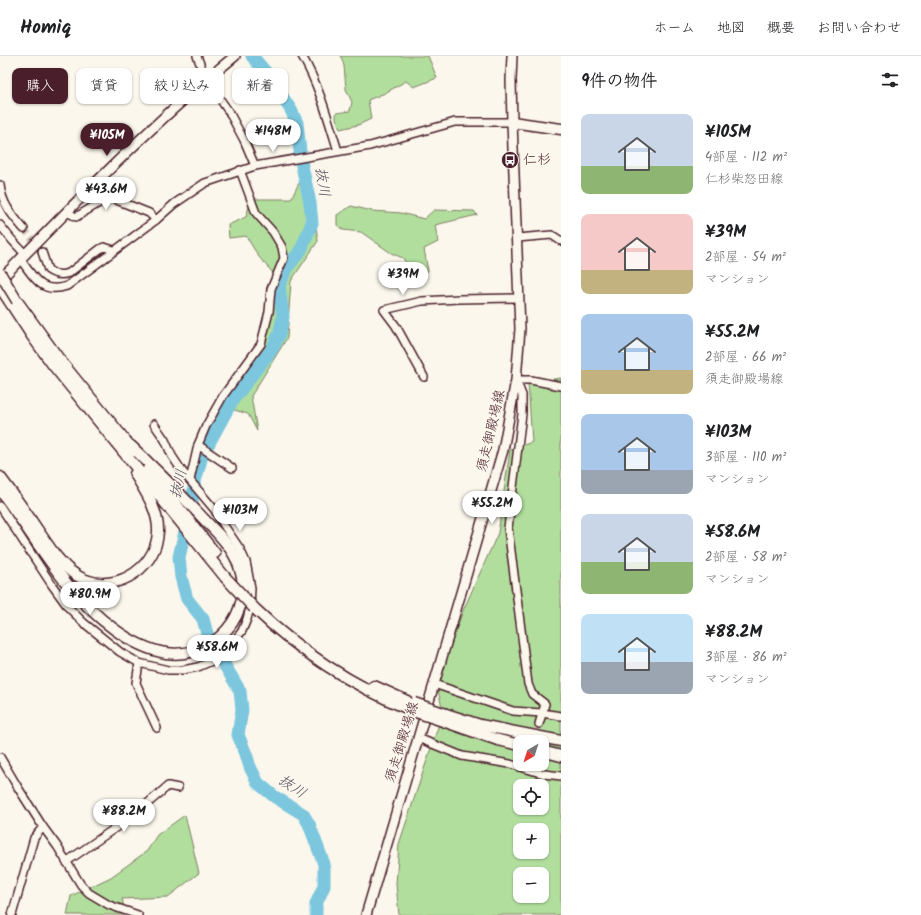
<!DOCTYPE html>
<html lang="ja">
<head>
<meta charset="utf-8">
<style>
  :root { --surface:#fff; --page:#f2f2f2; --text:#202124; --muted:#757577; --line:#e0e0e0; --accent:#4a1f2b }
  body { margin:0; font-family:Kalam,"Klee One",sans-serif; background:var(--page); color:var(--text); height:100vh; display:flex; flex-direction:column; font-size:15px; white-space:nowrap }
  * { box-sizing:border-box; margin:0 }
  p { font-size:13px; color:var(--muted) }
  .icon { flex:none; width:22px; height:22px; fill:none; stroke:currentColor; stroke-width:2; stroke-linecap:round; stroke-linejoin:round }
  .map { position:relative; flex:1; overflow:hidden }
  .sheet { display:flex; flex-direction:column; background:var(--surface); width:360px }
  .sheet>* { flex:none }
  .guide { position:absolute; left:12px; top:12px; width:380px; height:36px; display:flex; gap:8px }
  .needle { width:26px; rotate:219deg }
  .buttons { position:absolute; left:513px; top:679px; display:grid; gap:8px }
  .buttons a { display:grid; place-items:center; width:36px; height:36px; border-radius:8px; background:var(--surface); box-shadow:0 1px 3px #0004; font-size:20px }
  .price { position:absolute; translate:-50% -34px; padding:0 9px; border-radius:14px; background:#fff; color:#222; font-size:13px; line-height:26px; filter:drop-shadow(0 1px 2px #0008) }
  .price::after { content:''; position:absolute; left:50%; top:24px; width:12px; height:9px; margin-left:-6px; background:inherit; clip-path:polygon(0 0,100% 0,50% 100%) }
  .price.selected { background:var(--accent); color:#fff }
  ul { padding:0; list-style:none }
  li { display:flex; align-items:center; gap:12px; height:100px; padding:0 20px }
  li span { display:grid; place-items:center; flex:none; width:112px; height:80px; border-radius:8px; color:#555 }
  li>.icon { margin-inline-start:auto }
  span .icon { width:48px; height:48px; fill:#fffc; stroke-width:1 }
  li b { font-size:17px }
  h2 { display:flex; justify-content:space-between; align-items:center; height:48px; padding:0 20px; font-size:17px }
  .pill { padding:0 14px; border-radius:8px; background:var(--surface); box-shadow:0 1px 3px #0004; font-size:14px; line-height:36px }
  .pill.selected { background:var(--accent); color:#fff }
  header { display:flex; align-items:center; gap:24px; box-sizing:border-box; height:56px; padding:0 20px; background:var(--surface); border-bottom:1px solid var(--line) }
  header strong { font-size:19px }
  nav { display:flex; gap:22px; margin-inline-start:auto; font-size:14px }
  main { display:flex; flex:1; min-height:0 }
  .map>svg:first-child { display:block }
  .green { fill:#b1de9d; stroke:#7e7e64; fill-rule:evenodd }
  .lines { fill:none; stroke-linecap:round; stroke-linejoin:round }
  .river { stroke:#7dc7de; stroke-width:13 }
  .minor-tunnel { stroke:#d8ccc5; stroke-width:7; stroke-dasharray:7 3.5; stroke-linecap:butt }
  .minor-casing { stroke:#4a1f2b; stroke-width:10 }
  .major-casing { stroke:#4a1f2b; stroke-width:12 }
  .highway-casing { stroke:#4a1f2b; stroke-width:13 }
  .minor { stroke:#fbf7ec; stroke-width:7 }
  .major { stroke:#fbf7ec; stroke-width:9 }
  .highway { stroke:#fbf7ec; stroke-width:10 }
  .highway-bridge-casing { stroke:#4a1f2b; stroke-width:13; stroke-linecap:butt }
  .highway-bridge { stroke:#fbf7ec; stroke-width:10 }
  .labels { text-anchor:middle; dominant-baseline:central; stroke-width:3; stroke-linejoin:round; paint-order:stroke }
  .poi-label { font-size:14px; fill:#4a1f2b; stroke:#fbf7ec; text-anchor:start }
  .street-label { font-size:14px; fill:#4a1f2b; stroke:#fbf7ec }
  .water-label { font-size:15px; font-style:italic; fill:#595161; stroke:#fbf7ec }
</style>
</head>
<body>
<header>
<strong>Homiq</strong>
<nav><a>ホーム</a><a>地図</a><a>概要</a><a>お問い合わせ</a></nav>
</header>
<main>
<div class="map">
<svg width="561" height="859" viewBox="0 0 561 859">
  <rect width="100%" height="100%" fill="#fbf7ec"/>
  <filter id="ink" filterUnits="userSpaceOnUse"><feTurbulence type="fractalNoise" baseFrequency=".025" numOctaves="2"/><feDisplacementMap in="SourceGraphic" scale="8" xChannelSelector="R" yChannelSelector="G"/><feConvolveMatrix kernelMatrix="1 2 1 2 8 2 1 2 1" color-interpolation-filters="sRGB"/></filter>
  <g filter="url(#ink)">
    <g class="green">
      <path d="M340,0H428L437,22L414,31L406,25L385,37L368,44L371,63L358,69L340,73L336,62V57L350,55L352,46L346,33L344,10L342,3Z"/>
      <path d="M299,127L312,142L318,185L291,225L287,282L251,340L257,375L248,358L224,351L231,329L258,285L273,217L259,201L246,180L229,182L228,169L246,161L251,143H291Z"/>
      <path d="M351,150L372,155L401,157L424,163L434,154L474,155L477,159L435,169L438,186L424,193L428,215L420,217L416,223L403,202L391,197L361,176L343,174L337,169V159Z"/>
      <path d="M561,322V859H399L396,828L399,788L443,656L437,630L462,557L498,477L510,394L532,386L528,327ZM520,686H542V708H520ZM520,730H542V752H520ZM520,774H542V796H520ZM520,818H542V840H520Z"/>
      <path d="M185,759L199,817L168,841L122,843L126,859H67L71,840L111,821L147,795L157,779Z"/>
    </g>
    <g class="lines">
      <path class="river" d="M252,0L268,19L291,54L297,67L301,105L310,147L312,167L301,194L289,209L279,229L283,261L279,279L272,293L232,345L202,400L195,425L191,450L179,501L181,521L187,543L203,563L208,581L240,635L242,654L238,679L246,698L250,711L258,727L275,741L303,758L309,768L324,808V830L316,848V859"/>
      <g class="minor-tunnel">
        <path d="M24,173L42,196"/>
        <path d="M536,686L539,668"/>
      </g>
      <defs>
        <g id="minor">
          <path d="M197,0L206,23L229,56L244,84L255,110"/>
          <path d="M302,0C319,29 328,63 338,95"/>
          <path d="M0,129C2,148 12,159 24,173"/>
          <path d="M67,156L76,161L109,141L149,157L156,164"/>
          <path d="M0,169L12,184L25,198"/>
          <path d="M517,182L552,179L561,185"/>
          <path d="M42,196L48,214C55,219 61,220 69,217L100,193L104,191L114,194"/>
          <path d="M20,203C34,221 41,239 67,230L156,164L174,148L205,127L255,110L370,90L455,66H512"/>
          <path d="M424,321L396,270L384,254L422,245L459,243L519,242"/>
          <path d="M198,389L232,412"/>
          <path d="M190,424L198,389L206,370L223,340L261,288L269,256L271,233L284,202L282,191L273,176L256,157L240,114"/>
          <path d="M0,450L52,529L68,551L84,567L120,596L139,607L136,627L157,672"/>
          <path d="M139,607L168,614H183L198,611L212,605L226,596L242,575L247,563L250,552L251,532L246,506L240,493L225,471L214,453L182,415L172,400L165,384L154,368"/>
          <path d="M434,628L513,655L542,657L561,660"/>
          <path d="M539,668L545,648L532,638L528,628L508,472L522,358V339L516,324H531L561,330"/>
          <path d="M418,682L462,700L510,708L544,718L561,720"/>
          <path d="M0,701L17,730L43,771L57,790L81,829L89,837L109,849L138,859"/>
          <path d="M66,806L134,759L168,730L178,732"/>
          <path d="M12,859L34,782L43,771"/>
        </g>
        <g id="major">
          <path d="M0,224C75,147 151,68 235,0"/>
          <path d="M366,859L503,394L516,324L520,273L512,66L511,24L512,0"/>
        </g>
        <g id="highway">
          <path d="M512,66L561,73"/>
          <path d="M0,231L32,280L53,309L225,521"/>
          <path d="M17,245L59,303L134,395"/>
          <path d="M148,413L215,497"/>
          <path d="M0,421C13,438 25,455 37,473C48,489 59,508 76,519C109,541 156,516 158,476C159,455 145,435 135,418"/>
          <path d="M0,434C37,483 64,537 114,573C129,584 148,594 166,597C214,604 256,557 239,510C232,490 216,476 201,460C179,436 155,413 131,390"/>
          <path d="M254,552C301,597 351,629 411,654"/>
          <path d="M374,630L407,645"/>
          <path d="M446,658L480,669L561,685"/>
          <path d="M443,665L498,684L520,689"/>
          <path d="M542,695L561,700"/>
        </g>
      </defs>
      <use href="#minor" class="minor-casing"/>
      <use href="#major" class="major-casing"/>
      <use href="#highway" class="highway-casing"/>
      <use href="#minor" class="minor"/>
      <use href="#major" class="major"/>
      <use href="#highway" class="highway"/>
      <defs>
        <g id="highway-bridge">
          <path d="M0,217L17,245"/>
          <path d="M225,521L254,552"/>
          <path d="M414,647L446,658"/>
          <path d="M416,656L443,665"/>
        </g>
      </defs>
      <use href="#highway-bridge" class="highway-bridge-casing"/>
      <use href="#highway-bridge" class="highway-bridge"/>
    </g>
  </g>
  <defs>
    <symbol id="bus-disc" viewBox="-11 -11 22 22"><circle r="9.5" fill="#4a1f2b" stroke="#fbf7ec"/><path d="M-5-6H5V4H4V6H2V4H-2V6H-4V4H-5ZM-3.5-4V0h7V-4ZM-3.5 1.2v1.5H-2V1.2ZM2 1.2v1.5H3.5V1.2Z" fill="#fff"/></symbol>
  </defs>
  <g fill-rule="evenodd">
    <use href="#bus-disc" x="500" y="94" width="20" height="20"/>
  </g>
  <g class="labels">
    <g class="poi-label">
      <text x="523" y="104">仁杉</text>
    </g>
    <g class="street-label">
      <text transform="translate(491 375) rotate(-77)">須走御殿場線</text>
      <text transform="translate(402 686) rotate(-73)">須走御殿場線</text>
    </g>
    <g class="water-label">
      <text transform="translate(322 126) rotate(81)">抜川</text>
      <text transform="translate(179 428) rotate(-77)">抜川</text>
      <text transform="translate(292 731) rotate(34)">抜川</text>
    </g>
  </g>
</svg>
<div class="buttons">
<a><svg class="needle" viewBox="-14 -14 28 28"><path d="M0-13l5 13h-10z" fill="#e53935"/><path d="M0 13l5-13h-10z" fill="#757577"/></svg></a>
<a><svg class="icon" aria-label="locate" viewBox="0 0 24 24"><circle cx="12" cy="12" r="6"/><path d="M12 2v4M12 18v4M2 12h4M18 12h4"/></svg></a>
<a>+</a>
<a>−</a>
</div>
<b class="price" style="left:273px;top:97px">¥148M</b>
<b class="price selected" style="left:107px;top:101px">¥105M</b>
<b class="price" style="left:106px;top:155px">¥43.6M</b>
<b class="price" style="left:403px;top:240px">¥39M</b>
<b class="price" style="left:492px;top:469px">¥55.2M</b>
<b class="price" style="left:240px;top:476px">¥103M</b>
<b class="price" style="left:90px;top:560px">¥80.9M</b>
<b class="price" style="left:217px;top:613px">¥58.6M</b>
<b class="price" style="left:124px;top:777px">¥88.2M</b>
<div class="guide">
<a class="pill selected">購入</a>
<a class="pill">賃貸</a>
<a class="pill">絞り込み</a>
<a class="pill">新着</a>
</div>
</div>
<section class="sheet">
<h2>9件の物件<svg class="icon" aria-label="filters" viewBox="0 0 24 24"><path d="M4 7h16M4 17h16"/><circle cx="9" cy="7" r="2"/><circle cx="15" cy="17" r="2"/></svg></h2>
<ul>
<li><span style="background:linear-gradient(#c9d6e8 65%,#8fb573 0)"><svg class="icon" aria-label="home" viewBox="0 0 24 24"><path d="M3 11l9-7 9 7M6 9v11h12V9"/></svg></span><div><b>¥105M</b><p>4部屋 · 112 m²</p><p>仁杉柴怒田線</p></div></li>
<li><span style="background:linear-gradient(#f6c9c9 70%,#c2b280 0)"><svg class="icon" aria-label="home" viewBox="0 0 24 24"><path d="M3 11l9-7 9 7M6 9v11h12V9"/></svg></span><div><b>¥39M</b><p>2部屋 · 54 m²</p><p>マンション</p></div></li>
<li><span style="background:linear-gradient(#a9c7e8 70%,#c2b280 0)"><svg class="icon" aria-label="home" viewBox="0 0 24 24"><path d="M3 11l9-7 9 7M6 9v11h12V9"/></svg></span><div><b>¥55.2M</b><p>2部屋 · 66 m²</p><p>須走御殿場線</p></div></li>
<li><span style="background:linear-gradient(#a9c7e8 70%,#9aa5b1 0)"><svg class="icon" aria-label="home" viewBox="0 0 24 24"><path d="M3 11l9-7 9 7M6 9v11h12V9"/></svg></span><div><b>¥103M</b><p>3部屋 · 110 m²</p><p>マンション</p></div></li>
<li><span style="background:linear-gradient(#c9d6e8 60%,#8fb573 0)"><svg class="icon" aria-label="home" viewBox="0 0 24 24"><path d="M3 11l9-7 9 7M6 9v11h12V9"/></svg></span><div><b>¥58.6M</b><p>2部屋 · 58 m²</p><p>マンション</p></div></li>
<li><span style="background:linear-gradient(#bfe0f5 60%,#9aa5b1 0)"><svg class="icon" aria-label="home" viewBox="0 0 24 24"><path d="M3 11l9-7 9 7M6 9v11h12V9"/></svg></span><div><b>¥88.2M</b><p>3部屋 · 86 m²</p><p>マンション</p></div></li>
</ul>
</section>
</main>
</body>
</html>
